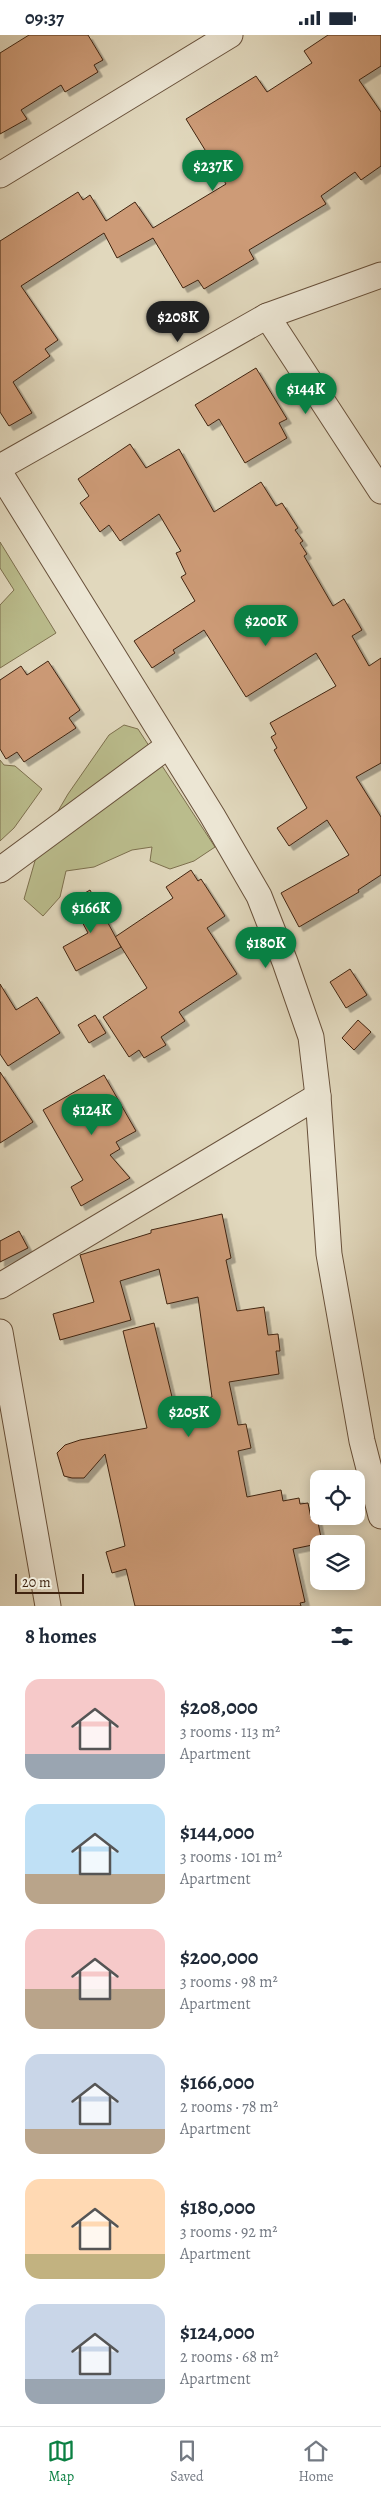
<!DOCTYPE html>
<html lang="en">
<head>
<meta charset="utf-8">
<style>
  :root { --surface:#fff; --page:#f6f6f7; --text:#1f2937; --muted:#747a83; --line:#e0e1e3; --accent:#0b8043 }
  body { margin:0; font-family:Alegreya,serif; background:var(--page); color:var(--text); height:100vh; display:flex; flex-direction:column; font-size:19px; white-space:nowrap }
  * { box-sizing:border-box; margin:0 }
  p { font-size:16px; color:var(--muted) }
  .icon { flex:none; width:28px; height:28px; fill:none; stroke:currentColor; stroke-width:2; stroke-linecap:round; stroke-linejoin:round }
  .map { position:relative; height:1571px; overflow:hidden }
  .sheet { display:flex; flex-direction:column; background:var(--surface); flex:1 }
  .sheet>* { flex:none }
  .controls { position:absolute; left:310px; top:1435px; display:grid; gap:10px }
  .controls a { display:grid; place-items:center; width:55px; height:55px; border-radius:10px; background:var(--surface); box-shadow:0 2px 12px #0003; font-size:25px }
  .scale { position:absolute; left:15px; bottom:12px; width:69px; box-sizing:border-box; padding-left:5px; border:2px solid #402410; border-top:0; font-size:14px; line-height:18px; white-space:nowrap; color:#402410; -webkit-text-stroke:4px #ece6d4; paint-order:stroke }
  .price { position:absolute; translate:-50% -42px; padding:0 11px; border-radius:18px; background:var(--accent); color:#fff; font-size:16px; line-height:32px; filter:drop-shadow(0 1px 2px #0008) }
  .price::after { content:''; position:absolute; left:50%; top:30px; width:15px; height:11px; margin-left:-8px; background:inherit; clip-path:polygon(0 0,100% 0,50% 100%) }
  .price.on { background:#222; color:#fff }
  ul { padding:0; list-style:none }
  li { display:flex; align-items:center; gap:15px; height:125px; padding:0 25px }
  li span { display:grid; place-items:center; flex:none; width:140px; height:100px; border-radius:15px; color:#555 }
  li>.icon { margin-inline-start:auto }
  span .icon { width:60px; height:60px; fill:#fffc; stroke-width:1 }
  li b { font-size:21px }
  h2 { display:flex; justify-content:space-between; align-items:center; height:60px; padding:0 25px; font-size:21px }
  .status { display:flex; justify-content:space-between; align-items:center; height:35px; padding:0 25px; background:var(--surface); direction:ltr }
  .status svg { height:14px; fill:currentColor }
  .tab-bar { display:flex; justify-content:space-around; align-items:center; height:70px; border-top:1px solid var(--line); background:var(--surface); font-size:14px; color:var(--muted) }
  .tab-bar a { display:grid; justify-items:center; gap:2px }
  .tab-bar .on { color:var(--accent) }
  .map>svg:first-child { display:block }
  .green { fill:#babc8c; stroke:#7d704e }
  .building { fill:#cd9b77; stroke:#402410; filter:url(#shadow) }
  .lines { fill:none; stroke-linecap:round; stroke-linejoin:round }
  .minor-casing { stroke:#68513b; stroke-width:27 }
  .minor { stroke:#ece6d4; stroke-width:25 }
</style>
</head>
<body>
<div class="status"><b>09:37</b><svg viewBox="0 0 49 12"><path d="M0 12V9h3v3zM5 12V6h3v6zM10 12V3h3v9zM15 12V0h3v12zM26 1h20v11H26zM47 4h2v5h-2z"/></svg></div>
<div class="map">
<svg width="381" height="1571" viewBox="0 0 381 1571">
  <defs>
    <filter id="shadow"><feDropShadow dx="4.5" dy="4.5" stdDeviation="0" flood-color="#0004"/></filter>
  </defs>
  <rect width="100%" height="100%" fill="#e1d8bd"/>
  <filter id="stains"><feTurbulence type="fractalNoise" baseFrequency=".004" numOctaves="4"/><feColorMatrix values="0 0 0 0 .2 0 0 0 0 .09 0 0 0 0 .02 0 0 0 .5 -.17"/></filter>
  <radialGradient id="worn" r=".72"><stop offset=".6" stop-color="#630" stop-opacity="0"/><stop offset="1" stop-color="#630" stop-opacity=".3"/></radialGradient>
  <g class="green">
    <path d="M0,507L56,598L0,633V570L14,555L0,533Z"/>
    <path d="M124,690L138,694L215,812L194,826L170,834L150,826L152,812L132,815L94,832L66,836L60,862L43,881L24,864L41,805L68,759L109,700Z"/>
    <path d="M0,725L4,730L15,731L42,754L14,793L0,806Z"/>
  </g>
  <g class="building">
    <path d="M29,0H88L103,25L94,30L98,37L65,57L61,50L21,75L27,84L0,99V18Z"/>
    <path d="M328,0H381V31L359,45L381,77V131L361,145L355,137L321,161L326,169L249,215L254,224L204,254L198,245L183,253L153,203L117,223L104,198L21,251L58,305L45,314L50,321L13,347L32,378L9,391L0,377V206L78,157L83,165L90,160L106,186L135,167L153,193L226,149L186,84L256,41L267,57L312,28L304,16Z"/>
    <path d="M256,333L287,384L279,388L287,403L245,428L219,384L208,391L195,370Z"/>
    <path d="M130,409L146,433L179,414L214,477L261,447L276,471L282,468L298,493L295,495L303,506L300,508L307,519L304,521L333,571L344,564L362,595L352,601L369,631L381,623V728L356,742L381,782V840L358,855L359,857L299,892L281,858L349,820L327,785L289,811L277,793L307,773L274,715L277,713L271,702L276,699L270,688L336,651L316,618L246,662L204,595L173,615L175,618L152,633L134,606L195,566L181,542L186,539L176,518L181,516L159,479L120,506L109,490L100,497L80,468L89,461L78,444Z"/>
    <path d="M48,626L80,675L69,683L76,693L24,727L17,717L6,724L0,714V645L21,631L27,640Z"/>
    <path d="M191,835L198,846L201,844L225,881L207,893L237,939L179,977L185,986L161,1002L166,1010L144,1023L139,1015L129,1022L103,982L147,953L115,902L173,863L166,852Z"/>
    <path d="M90,855L121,912L76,936L63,912L88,898L71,866Z"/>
    <path d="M350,934L367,960L346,973L330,947Z"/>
    <path d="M0,949L16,975L37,962L60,998L8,1031L0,1019Z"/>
    <path d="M95,980L106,998L89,1008L78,990Z"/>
    <path d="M358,985L371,997L354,1015L342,1003Z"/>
    <path d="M0,1037L33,1087L0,1108Z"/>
    <path d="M104,1040L136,1096L116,1107L120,1114L110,1120L130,1143L81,1171L71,1152L83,1145L43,1075Z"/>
    <path d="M222,1179L231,1223L226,1225L237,1276L264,1272L268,1300L278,1299L280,1316H276L279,1339L229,1347L238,1390L246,1389L251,1413L238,1416L247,1462L281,1455L283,1466L299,1463L300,1469L308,1468L311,1483L317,1482L322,1508L293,1514L305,1567L300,1568L301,1571H135L126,1534L112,1538L106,1517L125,1511L105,1419L84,1443H72L64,1441L57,1418L65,1410L80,1405L147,1393L123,1296L154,1288L174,1370L212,1362L198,1262L167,1269L159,1234L120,1246L131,1285L60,1305L53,1279L94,1267L80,1220L151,1198V1195Z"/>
    <path d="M19,1196L28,1213L0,1227V1206Z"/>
  </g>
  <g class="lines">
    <defs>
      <g id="minor">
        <path d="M0,140L230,0"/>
        <path d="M267,281L381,456"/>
        <path d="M0,432L267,281L381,240"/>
        <path d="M0,438L212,780L259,861L285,927L311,1002L318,1061L329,1219L362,1406L381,1481"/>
        <path d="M0,835L168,711"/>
        <path d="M0,1251L318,1061"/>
        <path d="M0,1297L48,1571"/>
      </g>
    </defs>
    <use href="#minor" class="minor-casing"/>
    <use href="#minor" class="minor"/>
  </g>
  <rect width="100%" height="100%" filter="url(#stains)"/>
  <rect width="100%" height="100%" fill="url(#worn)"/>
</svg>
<div class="controls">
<a><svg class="icon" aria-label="locate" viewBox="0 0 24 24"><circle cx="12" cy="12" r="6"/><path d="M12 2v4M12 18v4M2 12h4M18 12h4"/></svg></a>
<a><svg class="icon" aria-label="layers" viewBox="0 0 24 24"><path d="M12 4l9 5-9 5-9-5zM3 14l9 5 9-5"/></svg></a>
</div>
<div class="scale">20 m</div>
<b class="price" style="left:213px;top:157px">$237K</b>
<b class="price on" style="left:178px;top:308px">$208K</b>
<b class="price" style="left:306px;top:380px">$144K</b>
<b class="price" style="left:266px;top:612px">$200K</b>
<b class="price" style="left:91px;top:899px">$166K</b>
<b class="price" style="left:266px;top:934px">$180K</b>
<b class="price" style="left:92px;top:1101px">$124K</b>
<b class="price" style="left:189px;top:1403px">$205K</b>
</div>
<section class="sheet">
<h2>8 homes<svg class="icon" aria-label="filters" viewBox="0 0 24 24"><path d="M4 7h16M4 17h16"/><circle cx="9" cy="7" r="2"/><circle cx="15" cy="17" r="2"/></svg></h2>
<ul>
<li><span style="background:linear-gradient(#f6c9c9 75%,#9aa5b1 0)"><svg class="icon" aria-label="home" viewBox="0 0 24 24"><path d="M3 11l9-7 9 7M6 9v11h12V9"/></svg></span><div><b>$208,000</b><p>3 rooms · 113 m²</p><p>Apartment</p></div></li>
<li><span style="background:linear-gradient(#bfe0f5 70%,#b9a48a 0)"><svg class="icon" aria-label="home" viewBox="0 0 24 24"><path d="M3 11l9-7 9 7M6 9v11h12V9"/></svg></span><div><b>$144,000</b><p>3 rooms · 101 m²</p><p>Apartment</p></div></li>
<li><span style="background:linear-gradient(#f6c9c9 60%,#b9a48a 0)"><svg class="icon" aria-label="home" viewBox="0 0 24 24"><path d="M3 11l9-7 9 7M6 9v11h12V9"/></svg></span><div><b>$200,000</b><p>3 rooms · 98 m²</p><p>Apartment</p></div></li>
<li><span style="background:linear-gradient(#c9d6e8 75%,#b9a48a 0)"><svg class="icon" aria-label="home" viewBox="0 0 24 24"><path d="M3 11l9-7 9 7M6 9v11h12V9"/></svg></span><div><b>$166,000</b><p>2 rooms · 78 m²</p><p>Apartment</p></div></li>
<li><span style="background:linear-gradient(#ffd9b3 75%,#c2b280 0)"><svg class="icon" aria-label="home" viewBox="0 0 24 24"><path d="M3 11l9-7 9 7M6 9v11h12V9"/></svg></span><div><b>$180,000</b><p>3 rooms · 92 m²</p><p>Apartment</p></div></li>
<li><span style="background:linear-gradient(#c9d6e8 75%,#9aa5b1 0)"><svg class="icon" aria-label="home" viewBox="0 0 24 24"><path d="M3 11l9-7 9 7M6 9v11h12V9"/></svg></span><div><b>$124,000</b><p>2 rooms · 68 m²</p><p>Apartment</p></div></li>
</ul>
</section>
<nav class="tab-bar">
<a class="on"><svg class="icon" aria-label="map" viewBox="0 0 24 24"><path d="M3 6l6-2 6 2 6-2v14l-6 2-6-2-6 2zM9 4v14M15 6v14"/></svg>Map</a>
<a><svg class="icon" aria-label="saved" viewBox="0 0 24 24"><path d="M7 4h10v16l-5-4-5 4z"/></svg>Saved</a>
<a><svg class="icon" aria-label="home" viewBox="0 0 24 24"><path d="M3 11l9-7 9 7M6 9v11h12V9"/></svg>Home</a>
</nav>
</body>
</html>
